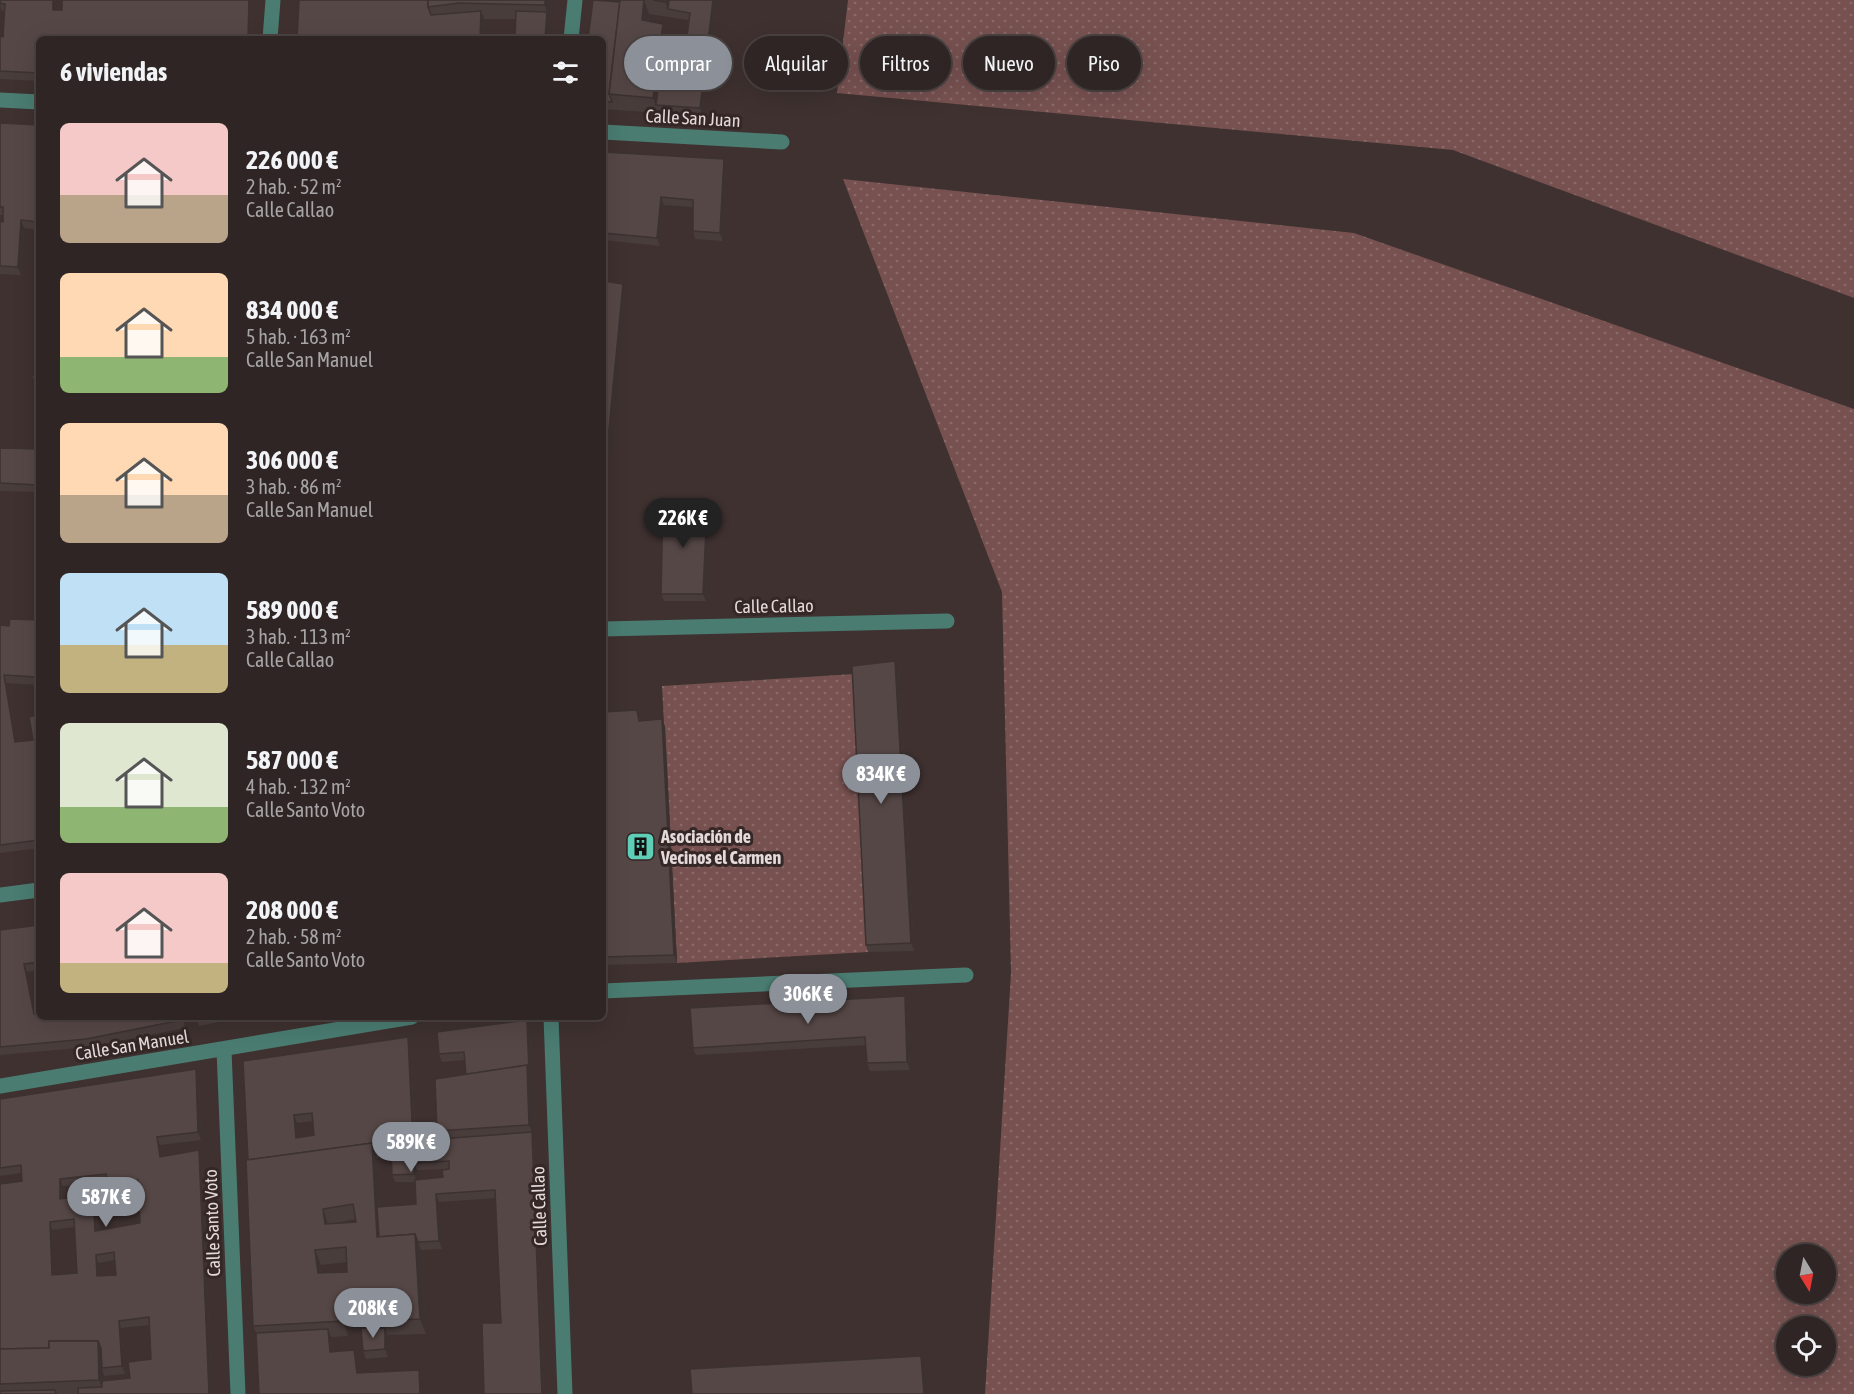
<!DOCTYPE html>
<html lang="es">
<head>
<meta charset="utf-8">
<style>
  :root { --surface:#2e2524; --page:#3a3131; --text:#f1f3f6; --muted:#a7a5a6; --line:#494241; --accent:#8c9099 }
  body { margin:0; font-family:"Asap Condensed",sans-serif; background:var(--page); color:var(--text); height:100vh; display:flex; flex-direction:column; font-size:22px; white-space:nowrap }
  * { box-sizing:border-box; margin:0 }
  p { font-size:20px; color:var(--muted) }
  .icon { flex:none; width:33px; height:33px; fill:none; stroke:currentColor; stroke-width:2; stroke-linecap:round; stroke-linejoin:round }
  .map { position:relative; flex:1; overflow:hidden }
  .panel { position:absolute; left:36px; top:36px; width:570px; height:984px; display:flex; flex-direction:column; background:var(--surface); border-radius:9px; box-shadow:0 6px 24px #0002,0 0 0 2px var(--line) }
  .panel>* { flex:none }
  .guide { position:absolute; left:624px; top:36px; width:570px; height:54px; display:flex; gap:12px }
  .needle { width:39px; rotate:170deg }
  .fabs { position:absolute; left:1776px; top:1244px; display:grid; gap:12px }
  .fabs a { display:grid; place-items:center; width:60px; height:60px; border-radius:50%; background:var(--surface); box-shadow:0 6px 24px #0002,0 0 0 2px var(--line); font-size:30px }
  .price { position:absolute; translate:-50% -51px; padding:0 14px; border-radius:21px; background:var(--accent); color:#fff; font-size:20px; line-height:39px; filter:drop-shadow(0 2px 3px #0008) }
  .price::after { content:''; position:absolute; left:50%; top:36px; width:18px; height:14px; margin-left:-9px; background:inherit; clip-path:polygon(0 0,100% 0,50% 100%) }
  .price.selected { background:#222; color:#fff }
  ul { padding:0; list-style:none }
  li { display:flex; align-items:center; gap:18px; height:150px; padding:0 24px }
  li span { display:grid; place-items:center; flex:none; width:168px; height:120px; border-radius:9px; color:#555 }
  li>.icon { margin-inline-start:auto }
  span .icon { width:72px; height:72px; fill:#fffc; stroke-width:1 }
  li b { font-size:26px }
  h2 { display:flex; justify-content:space-between; align-items:center; height:72px; padding:0 24px; font-size:26px }
  .pill { padding:0 21px; border-radius:27px; background:var(--surface); box-shadow:0 6px 24px #0002,0 0 0 2px var(--line); font-size:21px; line-height:54px }
  .pill.selected { background:var(--accent); color:#fff }
  .map>svg:first-child { display:block }
  .green { fill:url(#green-dots); fill-rule:evenodd }
  .lines { fill:none; stroke-linecap:round; stroke-linejoin:round }
  .minor { stroke:#4a7c71; stroke-width:15 }
  .wall { fill:#493d3c; fill-rule:evenodd }
  .shaded-wall { fill:#3c3231 }
  .building { fill:#554746; stroke:#3c3231; stroke-width:1.5; fill-rule:evenodd }
  .labels { text-anchor:middle; dominant-baseline:central; stroke-width:6; stroke-linejoin:round; paint-order:stroke }
  .street-label { font-size:18px; fill:#e4dada; stroke:#342726 }
  .poi-label { font-size:18px; font-weight:bold; fill:#e4dada; stroke:#342726; text-anchor:start }
</style>
</head>
<body>
<div class="map">
<svg width="1854" height="1394" viewBox="0 0 1854 1394">
  <defs>
    <pattern id="green-dots" width="8" height="8" patternUnits="userSpaceOnUse" patternTransform="scale(1.5)"><rect width="8" height="8" fill="#765150"/><path d="M2 2h.1M6 6h.1" fill="none" stroke="#896969" stroke-width="1.8" stroke-linecap="round"/></pattern>
  </defs>
  <rect width="100%" height="100%" fill="#3e3130"/>
  <g class="green">
    <path d="M848,0H1854V298L1453,150L837,93Z"/>
    <path d="M843,179L1354,233L1854,409V1394H985L1011,973L1002,592ZM1786,1254H1826V1293H1786ZM1786,1326H1826V1365H1786Z"/>
    <path d="M854,674L868,952L677,963L662,686Z"/>
  </g>
  <g class="lines">
    <g class="minor">
      <path d="M270,39L273,0"/>
      <path d="M571,39L575,0"/>
      <path d="M0,100L39,102"/>
      <path d="M603,132L782,142"/>
      <path d="M603,629L947,621"/>
      <path d="M0,895L39,890"/>
      <path d="M603,991L966,975"/>
      <path d="M551,1017L565,1394"/>
      <path d="M224,1050L238,1394"/>
      <path d="M0,1086L412,1017"/>
    </g>
  </g>
  <g class="wall">
    <path d="M0,0H56V10H62V0H252L251,39H39V81L0,79V36L3,37L5,11L1,10Z"/>
    <path d="M299,0H552L548,39H515V19H484L483,39H297Z"/>
    <path d="M620,0H717L702,116L603,109V39ZM649,14L689,20L685,51L667,46L668,39L663,24L649,21Z"/>
    <path d="M0,123L39,125V230L24,228L21,275L0,274V221L3,222V215H0Z"/>
    <path d="M603,152L724,159L727,167L723,241L695,239L693,231V207L664,205L660,246L603,240Z"/>
    <path d="M0,448L39,449V599H37L34,591L37,492L0,491Z"/>
    <path d="M710,514L706,601H664L661,594Z"/>
    <path d="M39,620V685L6,683L16,742L33,740L39,715V848L0,853V625L9,626Z"/>
    <path d="M898,669L914,951L868,952L866,945Z"/>
    <path d="M603,712L640,718L641,721L662,719L665,727L677,963L603,965V852H607L605,832H603Z"/>
    <path d="M39,925V970L27,972L35,1014L39,1017H183L185,1028L89,1047L0,1055V930Z"/>
    <path d="M905,996L907,1003L910,1070L870,1071L867,1063L866,1045L696,1055L693,1048Z"/>
    <path d="M196,1017H245L199,1026Z"/>
    <path d="M527,1020L530,1028L544,1394L501,1323L496,1198L439,1202L442,1249L421,1250L426,1334L388,1335V1357L366,1359L363,1351L361,1328L359,1321V1310H346L348,1336L331,1337L332,1352L354,1350L357,1358L359,1373L419,1370L422,1378L259,1394L256,1333L253,1326L248,1160L243,1061L408,1037L410,1045L416,1141L440,1139L437,1131L466,1075L465,1060L442,1062L439,1054ZM313,1121L314,1135L298,1137L297,1123ZM391,1156L392,1175L395,1182H415L416,1204L380,1206L377,1158ZM449,1169L443,1177L417,1179V1170ZM356,1219V1222L331,1224ZM347,1262V1272L322,1273L321,1265Z"/>
    <path d="M199,1077L201,1140L160,1145L162,1157L199,1150L202,1158L212,1394H0V1184L22,1181L21,1173L0,1176V1099ZM107,1182L109,1192L112,1200L131,1198L132,1190L138,1189L140,1223L97,1231L96,1203L62,1199L63,1186ZM74,1227L77,1273L54,1274L52,1230ZM115,1260L116,1275H99L98,1263ZM149,1325L151,1359L130,1378L104,1380V1376L125,1374L121,1328Z"/>
  </g>
  <g class="shaded-wall">
    <path d="M53,0H56V18L53,10Z"/>
    <path d="M249,0H252L251,39H248Z"/>
    <path d="M545,0H552L548,39H545L547,12L545,5Z"/>
    <path d="M644,0L649,14L647,35L642,20Z"/>
    <path d="M666,0H673L668,9L665,2Z"/>
    <path d="M713,0H717L702,116L700,108Z"/>
    <path d="M481,11L484,18L483,39H480Z"/>
    <path d="M663,24L668,39L659,105H656L653,98Z"/>
    <path d="M724,159L727,167L723,241L720,233Z"/>
    <path d="M661,197L664,205L660,246L657,238Z"/>
    <path d="M21,220L24,228L21,275L18,267Z"/>
    <path d="M623,284L626,291L603,527V491Z"/>
    <path d="M707,506L710,514L706,601L703,594Z"/>
    <path d="M37,653L39,660V684L36,677Z"/>
    <path d="M895,661L898,669L914,951L911,943Z"/>
    <path d="M4,675L6,683L18,750L15,742Z"/>
    <path d="M662,719L665,727L677,963L674,955Z"/>
    <path d="M24,964L27,972L37,1022L34,1014Z"/>
    <path d="M905,996L907,1003L910,1070L907,1062Z"/>
    <path d="M527,1020L530,1028L544,1394H542L532,1132L529,1125L527,1065Z"/>
    <path d="M408,1037L410,1045L416,1149L413,1141Z"/>
    <path d="M196,1069L199,1077L201,1140L198,1132Z"/>
    <path d="M294,1115L297,1123L299,1146L296,1138Z"/>
    <path d="M157,1137L160,1145L163,1165L160,1157Z"/>
    <path d="M372,1143L377,1158L382,1244L377,1237Z"/>
    <path d="M199,1150L202,1158L212,1394H209Z"/>
    <path d="M414,1163L417,1170V1182L414,1174Z"/>
    <path d="M60,1179L63,1186L62,1207L60,1199Z"/>
    <path d="M129,1182L132,1190L131,1198L128,1190Z"/>
    <path d="M436,1194L439,1202L442,1249L439,1241Z"/>
    <path d="M93,1195L96,1203L97,1239L95,1231Z"/>
    <path d="M323,1209L328,1224H325Z"/>
    <path d="M50,1222L52,1230L55,1282L52,1275Z"/>
    <path d="M415,1234L421,1250L426,1334L420,1319Z"/>
    <path d="M315,1250L321,1265L323,1288L318,1273Z"/>
    <path d="M96,1255L98,1263L100,1283L97,1276Z"/>
    <path d="M341,1295L346,1310L348,1336L343,1321Z"/>
    <path d="M119,1321L121,1328L125,1374L122,1366Z"/>
    <path d="M385,1328L388,1336V1357L385,1349Z"/>
    <path d="M328,1329L331,1337L333,1360L330,1352Z"/>
    <path d="M98,1341L104,1356L102,1368L104,1376V1394L99,1380Z"/>
    <path d="M354,1350L357,1358L360,1381L357,1373Z"/>
    <path d="M921,1356L924,1364L926,1394H924Z"/>
    <path d="M419,1370L422,1378L423,1394H420Z"/>
  </g>
  <g class="building">
    <path d="M0,0H53V10H62V0H249L248,39H39V73L0,71V36L3,37L5,4L0,3Z"/>
    <path d="M299,0H428V7L431,15L481,11L480,39H297Z"/>
    <path d="M428,0H545V5L459,3L428,7Z"/>
    <path d="M593,0L620,2L609,94L612,102L603,101V39H588Z"/>
    <path d="M620,0H644L642,20L663,24L653,98L609,94Z"/>
    <path d="M653,0H666L665,2Z"/>
    <path d="M669,0H713L700,108L656,105L664,45L685,51L690,13L668,9Z"/>
    <path d="M516,11L547,12L545,39H515Z"/>
    <path d="M0,123L39,125V222L21,220L18,267L0,266V221L3,222V207H0Z"/>
    <path d="M603,152L724,159L720,233L693,231V200L661,197L657,238L603,233Z"/>
    <path d="M603,281L623,284L603,491Z"/>
    <path d="M32,375H39V400Z"/>
    <path d="M0,448L39,449V591H34L38,485L0,483Z"/>
    <path d="M663,504L707,506L703,594H661Z"/>
    <path d="M10,619L39,620V653H37L36,677L4,675L15,742L33,740L29,717L39,715V840L0,845V625L9,626Z"/>
    <path d="M895,661L911,943L866,945L852,666Z"/>
    <path d="M637,710L639,721L662,719L674,955L603,957V852H607L604,825H603V712Z"/>
    <path d="M39,925V962L24,964L34,1014L39,1013V1017H182V1020L86,1039L0,1047V930Z"/>
    <path d="M905,996L907,1062L867,1063L865,1037L693,1048L690,1008Z"/>
    <path d="M527,1020L529,1072L527,1065L466,1075L464,1052L439,1054L437,1032Z"/>
    <path d="M408,1037L413,1141L532,1132L542,1394H484L482,1323H501L495,1190L436,1194L439,1241L418,1242L415,1234L379,1237L377,1207L416,1204L415,1180L443,1177L442,1170L449,1169V1161L414,1163V1174L392,1175L391,1148L375,1150L372,1143L248,1160L243,1061ZM312,1113L314,1135L296,1138L294,1115Z"/>
    <path d="M527,1065L529,1125L437,1131L435,1079Z"/>
    <path d="M196,1069L198,1132L157,1137L160,1157L199,1150L209,1394H78V1388L102,1387V1381L130,1378L128,1362L151,1359L149,1317L119,1321L122,1366L102,1368L101,1348L98,1341H49V1348L0,1349V1184L22,1181L21,1165L0,1168V1099ZM106,1174L109,1192L128,1190L129,1182L138,1180L140,1223L95,1231L93,1195L60,1199V1179ZM74,1219L77,1273L52,1275L50,1222ZM114,1252L116,1275L97,1276L96,1255Z"/>
    <path d="M372,1143L377,1237L415,1234L420,1319L359,1321L360,1295H341L343,1321L253,1326L246,1160ZM353,1204L356,1222L325,1224L323,1209ZM346,1247L347,1272L318,1273L315,1250Z"/>
    <path d="M361,1328H385V1349L363,1351Z"/>
    <path d="M328,1329L330,1352L354,1350L357,1373L419,1370L420,1394H259L256,1333Z"/>
    <path d="M49,1341H98L99,1380L0,1384V1349L49,1348Z"/>
    <path d="M921,1356L924,1394H692L690,1369Z"/>
    <path d="M55,1390L56,1394H0V1391Z"/>
  </g>
  <defs>
    <symbol id="building-square" viewBox="-11 -11 22 22"><rect x="-9" y="-9" width="18" height="18" rx="4" fill="#5eceb7" stroke="#342726"/><path d="M-4-6H4V6H1V3H-1V6H-4ZM-2.5-4.3h1.7v1.8h-1.7ZM.8-4.3h1.7v1.8H.8ZM-2.5-1h1.7V.8h-1.7ZM.8-1h1.7V.8H.8Z" fill="#111"/></symbol>
  </defs>
  <g fill-rule="evenodd">
    <use href="#building-square" x="624" y="830" width="33" height="33"/>
  </g>
  <g class="labels">
    <g class="street-label">
      <text transform="translate(693 118) rotate(3)">Calle San Juan</text>
      <text transform="translate(774 606) rotate(-1)">Calle Callao</text>
      <text transform="translate(132 1045) rotate(-9)">Calle San Manuel</text>
      <text transform="translate(539 1206) rotate(-92)">Calle Callao</text>
      <text transform="translate(212 1223) rotate(-92)">Calle Santo Voto</text>
    </g>
    <g class="poi-label">
      <text x="661" y="836">Asociación de<tspan x="661" dy="21">Vecinos el Carmen</tspan></text>
    </g>
  </g>
</svg>
<div class="fabs">
<a><svg class="needle" viewBox="-14 -14 28 28"><path d="M0-13l5 13h-10z" fill="#e53935"/><path d="M0 13l5-13h-10z" fill="#a7a5a6"/></svg></a>
<a><svg class="icon" aria-label="locate" viewBox="0 0 24 24"><circle cx="12" cy="12" r="6"/><path d="M12 2v4M12 18v4M2 12h4M18 12h4"/></svg></a>
</div>
<b class="price selected" style="left:683px;top:549px">226K €</b>
<b class="price" style="left:881px;top:805px">834K €</b>
<b class="price" style="left:808px;top:1025px">306K €</b>
<b class="price" style="left:411px;top:1173px">589K €</b>
<b class="price" style="left:106px;top:1228px">587K €</b>
<b class="price" style="left:373px;top:1339px">208K €</b>
<div class="guide">
<a class="pill selected">Comprar</a>
<a class="pill">Alquilar</a>
<a class="pill">Filtros</a>
<a class="pill">Nuevo</a>
<a class="pill">Piso</a>
</div>
<section class="panel">
<h2>6 viviendas<svg class="icon" aria-label="filters" viewBox="0 0 24 24"><path d="M4 7h16M4 17h16"/><circle cx="9" cy="7" r="2"/><circle cx="15" cy="17" r="2"/></svg></h2>
<ul>
<li><span style="background:linear-gradient(#f6c9c9 60%,#b9a48a 0)"><svg class="icon" aria-label="home" viewBox="0 0 24 24"><path d="M3 11l9-7 9 7M6 9v11h12V9"/></svg></span><div><b>226 000 €</b><p>2 hab. · 52 m²</p><p>Calle Callao</p></div></li>
<li><span style="background:linear-gradient(#ffd9b3 70%,#8fb573 0)"><svg class="icon" aria-label="home" viewBox="0 0 24 24"><path d="M3 11l9-7 9 7M6 9v11h12V9"/></svg></span><div><b>834 000 €</b><p>5 hab. · 163 m²</p><p>Calle San Manuel</p></div></li>
<li><span style="background:linear-gradient(#ffd9b3 60%,#b9a48a 0)"><svg class="icon" aria-label="home" viewBox="0 0 24 24"><path d="M3 11l9-7 9 7M6 9v11h12V9"/></svg></span><div><b>306 000 €</b><p>3 hab. · 86 m²</p><p>Calle San Manuel</p></div></li>
<li><span style="background:linear-gradient(#bfe0f5 60%,#c2b280 0)"><svg class="icon" aria-label="home" viewBox="0 0 24 24"><path d="M3 11l9-7 9 7M6 9v11h12V9"/></svg></span><div><b>589 000 €</b><p>3 hab. · 113 m²</p><p>Calle Callao</p></div></li>
<li><span style="background:linear-gradient(#dfe7d0 70%,#8fb573 0)"><svg class="icon" aria-label="home" viewBox="0 0 24 24"><path d="M3 11l9-7 9 7M6 9v11h12V9"/></svg></span><div><b>587 000 €</b><p>4 hab. · 132 m²</p><p>Calle Santo Voto</p></div></li>
<li><span style="background:linear-gradient(#f6c9c9 75%,#c2b280 0)"><svg class="icon" aria-label="home" viewBox="0 0 24 24"><path d="M3 11l9-7 9 7M6 9v11h12V9"/></svg></span><div><b>208 000 €</b><p>2 hab. · 58 m²</p><p>Calle Santo Voto</p></div></li>
</ul>
</section>
</div>
</body>
</html>
